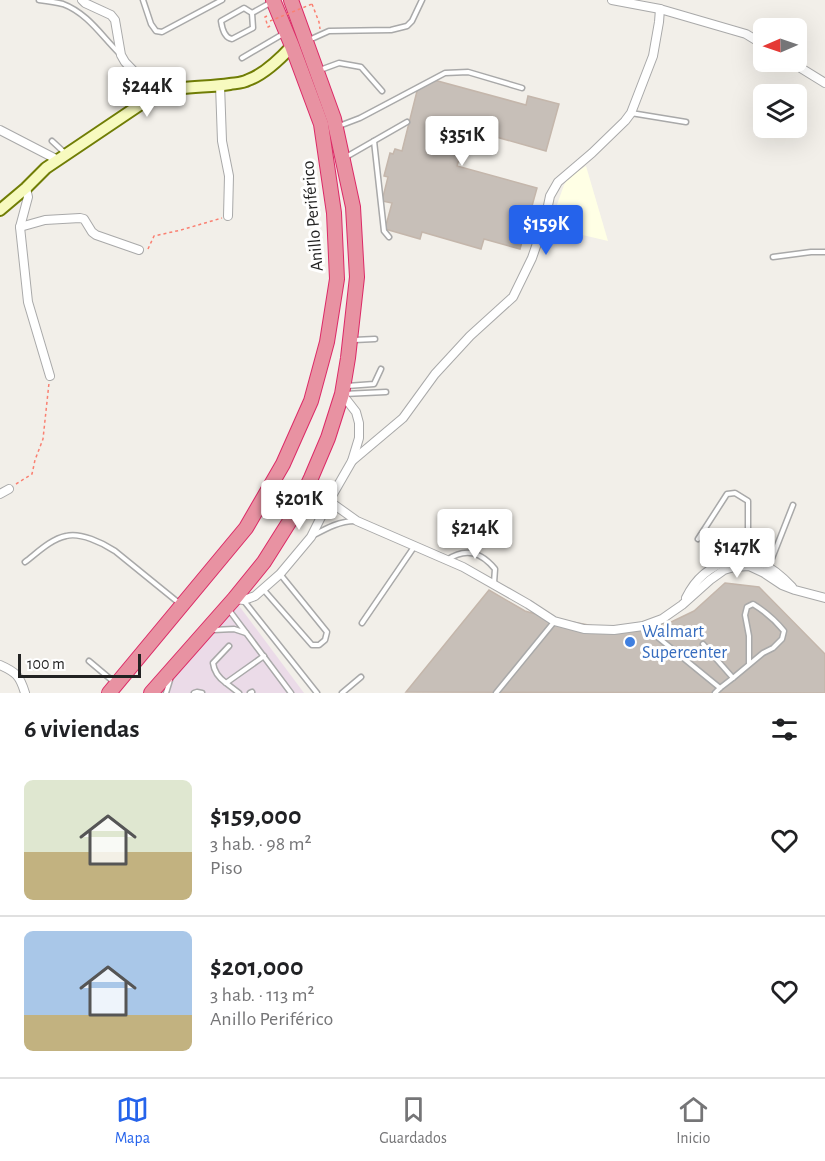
<!DOCTYPE html>
<html lang="es">
<head>
<meta charset="utf-8">
<style>
  :root { --surface:#fff; --page:#f2f2f2; --text:#202124; --muted:#757577; --line:#e0e0e0; --accent:#2563eb }
  body { margin:0; font-family:"Alegreya Sans",sans-serif; background:var(--page); color:var(--text); height:100vh; display:flex; flex-direction:column; font-size:22px; white-space:nowrap }
  * { box-sizing:border-box; margin:0 }
  p { font-size:20px; color:var(--muted) }
  .icon { flex:none; width:33px; height:33px; fill:none; stroke:currentColor; stroke-width:2; stroke-linecap:round; stroke-linejoin:round }
  .map { position:relative; height:693px; overflow:hidden }
  .panel { display:flex; flex-direction:column; background:var(--surface); flex:1 }
  .panel>* { flex:none }
  .needle { width:39px; rotate:268deg }
  .fabs { position:absolute; left:753px; top:18px; display:grid; gap:12px }
  .fabs a { display:grid; place-items:center; width:54px; height:54px; border-radius:9px; background:var(--surface); box-shadow:0 6px 24px #0002; font-size:30px }
  .scale { position:absolute; left:18px; bottom:15px; width:123px; box-sizing:border-box; padding-left:6px; border:3px solid #222; border-top:0; font-size:16px; line-height:21px; white-space:nowrap; color:#222; -webkit-text-stroke:4px #fff; paint-order:stroke }
  .price { position:absolute; translate:-50% -51px; padding:0 14px; border-radius:6px; background:#fff; color:#222; font-size:20px; line-height:39px; filter:drop-shadow(0 2px 3px #0008) }
  .price::after { content:''; position:absolute; left:50%; top:36px; width:18px; height:14px; margin-left:-9px; background:inherit; clip-path:polygon(0 0,100% 0,50% 100%) }
  .price.current { background:var(--accent); color:#fff }
  ul { padding:0; list-style:none }
  li { display:flex; align-items:center; gap:18px; height:150px; padding:0 24px }
  li+li { border-top:2px solid var(--line) }
  li span { display:grid; place-items:center; flex:none; width:168px; height:120px; border-radius:9px; color:#555 }
  li>.icon { margin-inline-start:auto }
  span .icon { width:72px; height:72px; fill:#fffc; stroke-width:1 }
  li b { font-size:26px }
  h2 { display:flex; justify-content:space-between; align-items:center; height:72px; padding:0 24px; font-size:26px }
  .menu { display:flex; justify-content:space-around; align-items:center; height:84px; border-top:2px solid var(--line); background:var(--surface); font-size:16px; color:var(--muted) }
  .menu a { display:grid; justify-items:center; gap:3px }
  .menu .current { color:var(--accent) }
  .map>svg:first-child { display:block }
  .industrial { fill:#ebdbe8 }
  .education { fill:#ffffe5 }
  .building { fill:#c7bfb8; stroke:#c4b6ab; stroke-width:1.5 }
  .lines { fill:none; stroke-linecap:round; stroke-linejoin:round }
  .lane-casing { stroke:#a9a9a9; stroke-width:7 }
  .street-casing { stroke:#a9a9a9; stroke-width:10 }
  .secondary-casing { stroke:#707d05; stroke-width:14 }
  .highway-casing { stroke:#dc2a67; stroke-width:16 }
  .path { stroke:#fa8072; stroke-width:1.5; stroke-dasharray:3 3; stroke-linecap:butt }
  .lane { stroke:#fff; stroke-width:4 }
  .street { stroke:#fff; stroke-width:8 }
  .secondary { stroke:#f7fabf; stroke-width:10 }
  .highway { stroke:#e892a2; stroke-width:14 }
  .path-bridge { stroke:#fa8072; stroke-width:1.5; stroke-dasharray:3 3; stroke-linecap:butt }
  .shop-dot { fill:#3f7fe0; stroke:#fff; stroke-width:2 }
  .labels { text-anchor:middle; dominant-baseline:central; stroke-width:6; stroke-linejoin:round; paint-order:stroke }
  .street-label { font-size:18px; fill:#222; stroke:#fff }
  .shop-label { font-size:18px; fill:#366cbe; stroke:#fff; text-anchor:start }
</style>
</head>
<body>
<div class="map">
<svg width="825" height="693" viewBox="0 0 825 693">
  <rect width="100%" height="100%" fill="#f2efe9"/>
  <path class="industrial" d="M234,599L304,693H151Z"/>
  <path class="education" d="M586,166L608,241L549,227L564,185L569,177Z"/>
  <g class="building">
    <path d="M434,80L526,105L528,96L559,104L546,151L468,129L457,166L537,188L520,249L484,239L481,249L422,232L420,239L385,229L392,203L382,201L388,177L384,176L390,153L393,154L395,149L402,151L418,87Z"/>
    <path d="M725,583L759,587L825,654V693L406,692L489,590L525,611L546,617L615,630L665,625L694,611Z"/>
  </g>
  <g class="lines">
    <defs>
      <g id="lane">
        <path d="M39,0C47,1 55,2 63,4C87,13 101,35 118,52"/>
        <path d="M143,0L151,24L156,31L162,32L222,0"/>
        <path d="M244,8L252,13L253,28L232,39C225,38 222,28 221,21Z"/>
        <path d="M252,13L270,3"/>
        <path d="M309,40L329,31L391,30L407,26L412,21L422,0"/>
        <path d="M242,58L283,34"/>
        <path d="M320,70L339,63L361,67L382,91"/>
        <path d="M631,113L686,122"/>
        <path d="M339,126L360,118L445,73L468,72L522,88"/>
        <path d="M52,141L66,154"/>
        <path d="M374,141L384,231L389,237"/>
        <path d="M346,157L407,122"/>
        <path d="M773,257L811,252H825"/>
        <path d="M354,340L375,339"/>
        <path d="M347,386L374,384L381,369"/>
        <path d="M344,394L386,392"/>
        <path d="M314,535C327,528 340,521 355,521"/>
        <path d="M698,539L727,494L735,493L748,501V559"/>
        <path d="M719,544L748,542"/>
        <path d="M447,560C466,547 481,552 495,569L494,583"/>
        <path d="M25,562C37,553 51,539 66,536C80,532 103,543 115,551L179,603"/>
        <path d="M769,566L793,505"/>
        <path d="M263,589L312,645H319L325,640L327,632L280,574"/>
        <path d="M244,601L317,693"/>
        <path d="M229,610L291,693"/>
        <path d="M362,623L414,547"/>
        <path d="M644,626L720,688"/>
        <path d="M213,630L234,629L246,633"/>
        <path d="M703,644L733,678"/>
        <path d="M229,646L213,663C214,671 219,678 226,683L264,656"/>
        <path d="M89,661L114,682"/>
        <path d="M226,683L239,693"/>
        <path d="M166,693L170,680"/>
        <path d="M194,693L197,692L202,693"/>
        <path d="M250,693L252,692"/>
        <path d="M342,693L361,677"/>
        <path d="M496,693L554,622"/>
        <path d="M715,693L720,688L733,678L763,653L773,648L782,639L784,631C775,620 766,612 753,604L747,607L745,615L749,636V664"/>
      </g>
      <g id="street">
        <path d="M82,0L85,3L111,15L115,20L121,55L125,62L156,94"/>
        <path d="M612,0L660,9L746,34L764,45"/>
        <path d="M791,62L825,83"/>
        <path d="M220,85L222,141L229,176L228,216"/>
        <path d="M0,130L58,160"/>
        <path d="M26,188L28,197L20,227L28,302L50,376"/>
        <path d="M20,227L45,220L80,218L84,219L92,232L96,235L139,250"/>
        <path d="M352,461L403,418L435,374L470,336L513,297L532,258L545,220L550,196L558,182L592,153L625,121L631,113L653,56L659,22L660,9"/>
        <path d="M311,478L329,501L357,521L463,567L528,604L554,621L584,629L614,630L643,626L662,619L682,605L710,580L724,570L734,567L749,566L764,573L782,585L795,590L825,598"/>
        <path d="M0,494L9,489"/>
        <path d="M686,598C695,579 710,566 731,560C737,559 744,557 750,559C766,563 781,575 792,587"/>
        <path d="M234,599L244,600L255,596L280,574L311,537L329,501L352,461L359,438V423L356,412L342,394"/>
        <path d="M0,665C16,672 20,676 25,693"/>
      </g>
      <path id="secondary" d="M0,210L26,188L46,168L156,94C180,85 205,88 230,84C236,83 243,83 248,80C265,74 280,59 292,46"/>
      <g id="highway">
        <path d="M109,693L246,528L283,464L311,401L327,342L337,279L334,213L321,124L292,46L273,0"/>
        <path d="M151,693L234,599L264,562L293,516L311,478L328,438L342,394L348,358L357,277L353,207L334,119L291,0"/>
      </g>
    </defs>
    <use href="#lane" class="lane-casing"/>
    <use href="#street" class="street-casing"/>
    <use href="#secondary" class="secondary-casing"/>
    <use href="#highway" class="highway-casing"/>
    <g class="path">
      <path d="M312,4L319,22L320,29"/>
      <path d="M267,16L265,17L268,27L272,25"/>
      <path d="M148,249L154,236L181,230L222,218"/>
      <path d="M16,484L32,474L35,460L43,439L49,383"/>
    </g>
    <use href="#lane" class="lane"/>
    <use href="#street" class="street"/>
    <use href="#secondary" class="secondary"/>
    <use href="#highway" class="highway"/>
    <path class="path-bridge" d="M270,21L312,4"/>
  </g>
  <circle class="shop-dot" cx="630" cy="642" r="6"/>
  <g class="labels">
    <g class="street-label">
      <text transform="translate(313 216) rotate(-95)">Anillo Periférico</text>
    </g>
    <g class="shop-label">
      <text x="642" y="632">Walmart<tspan x="642" dy="21">Supercenter</tspan></text>
    </g>
  </g>
</svg>
<div class="fabs">
<a><svg class="needle" viewBox="-14 -14 28 28"><path d="M0-13l5 13h-10z" fill="#e53935"/><path d="M0 13l5-13h-10z" fill="#757577"/></svg></a>
<a><svg class="icon" aria-label="layers" viewBox="0 0 24 24"><path d="M12 4l9 5-9 5-9-5zM3 14l9 5 9-5"/></svg></a>
</div>
<div class="scale">100 m</div>
<b class="price" style="left:147px;top:118px">$244K</b>
<b class="price" style="left:462px;top:167px">$351K</b>
<b class="price current" style="left:546px;top:256px">$159K</b>
<b class="price" style="left:299px;top:531px">$201K</b>
<b class="price" style="left:475px;top:560px">$214K</b>
<b class="price" style="left:737px;top:579px">$147K</b>
</div>
<section class="panel">
<h2>6 viviendas<svg class="icon" aria-label="filters" viewBox="0 0 24 24"><path d="M4 7h16M4 17h16"/><circle cx="9" cy="7" r="2"/><circle cx="15" cy="17" r="2"/></svg></h2>
<ul>
<li><span style="background:linear-gradient(#dfe7d0 60%,#c2b280 0)"><svg class="icon" aria-label="home" viewBox="0 0 24 24"><path d="M3 11l9-7 9 7M6 9v11h12V9"/></svg></span><div><b>$159,000</b><p>3 hab. · 98 m²</p><p>Piso</p></div><svg class="icon" aria-label="heart" viewBox="0 0 24 24"><path d="M12 20l-8-8c-3-5 5-10 8-4 3-6 11-1 8 4z"/></svg></li>
<li><span style="background:linear-gradient(#a9c7e8 70%,#c2b280 0)"><svg class="icon" aria-label="home" viewBox="0 0 24 24"><path d="M3 11l9-7 9 7M6 9v11h12V9"/></svg></span><div><b>$201,000</b><p>3 hab. · 113 m²</p><p>Anillo Periférico</p></div><svg class="icon" aria-label="heart" viewBox="0 0 24 24"><path d="M12 20l-8-8c-3-5 5-10 8-4 3-6 11-1 8 4z"/></svg></li>
</ul>
</section>
<nav class="menu">
<a class="current"><svg class="icon" aria-label="map" viewBox="0 0 24 24"><path d="M3 6l6-2 6 2 6-2v14l-6 2-6-2-6 2zM9 4v14M15 6v14"/></svg>Mapa</a>
<a><svg class="icon" aria-label="saved" viewBox="0 0 24 24"><path d="M7 4h10v16l-5-4-5 4z"/></svg>Guardados</a>
<a><svg class="icon" aria-label="home" viewBox="0 0 24 24"><path d="M3 11l9-7 9 7M6 9v11h12V9"/></svg>Inicio</a>
</nav>
</body>
</html>
